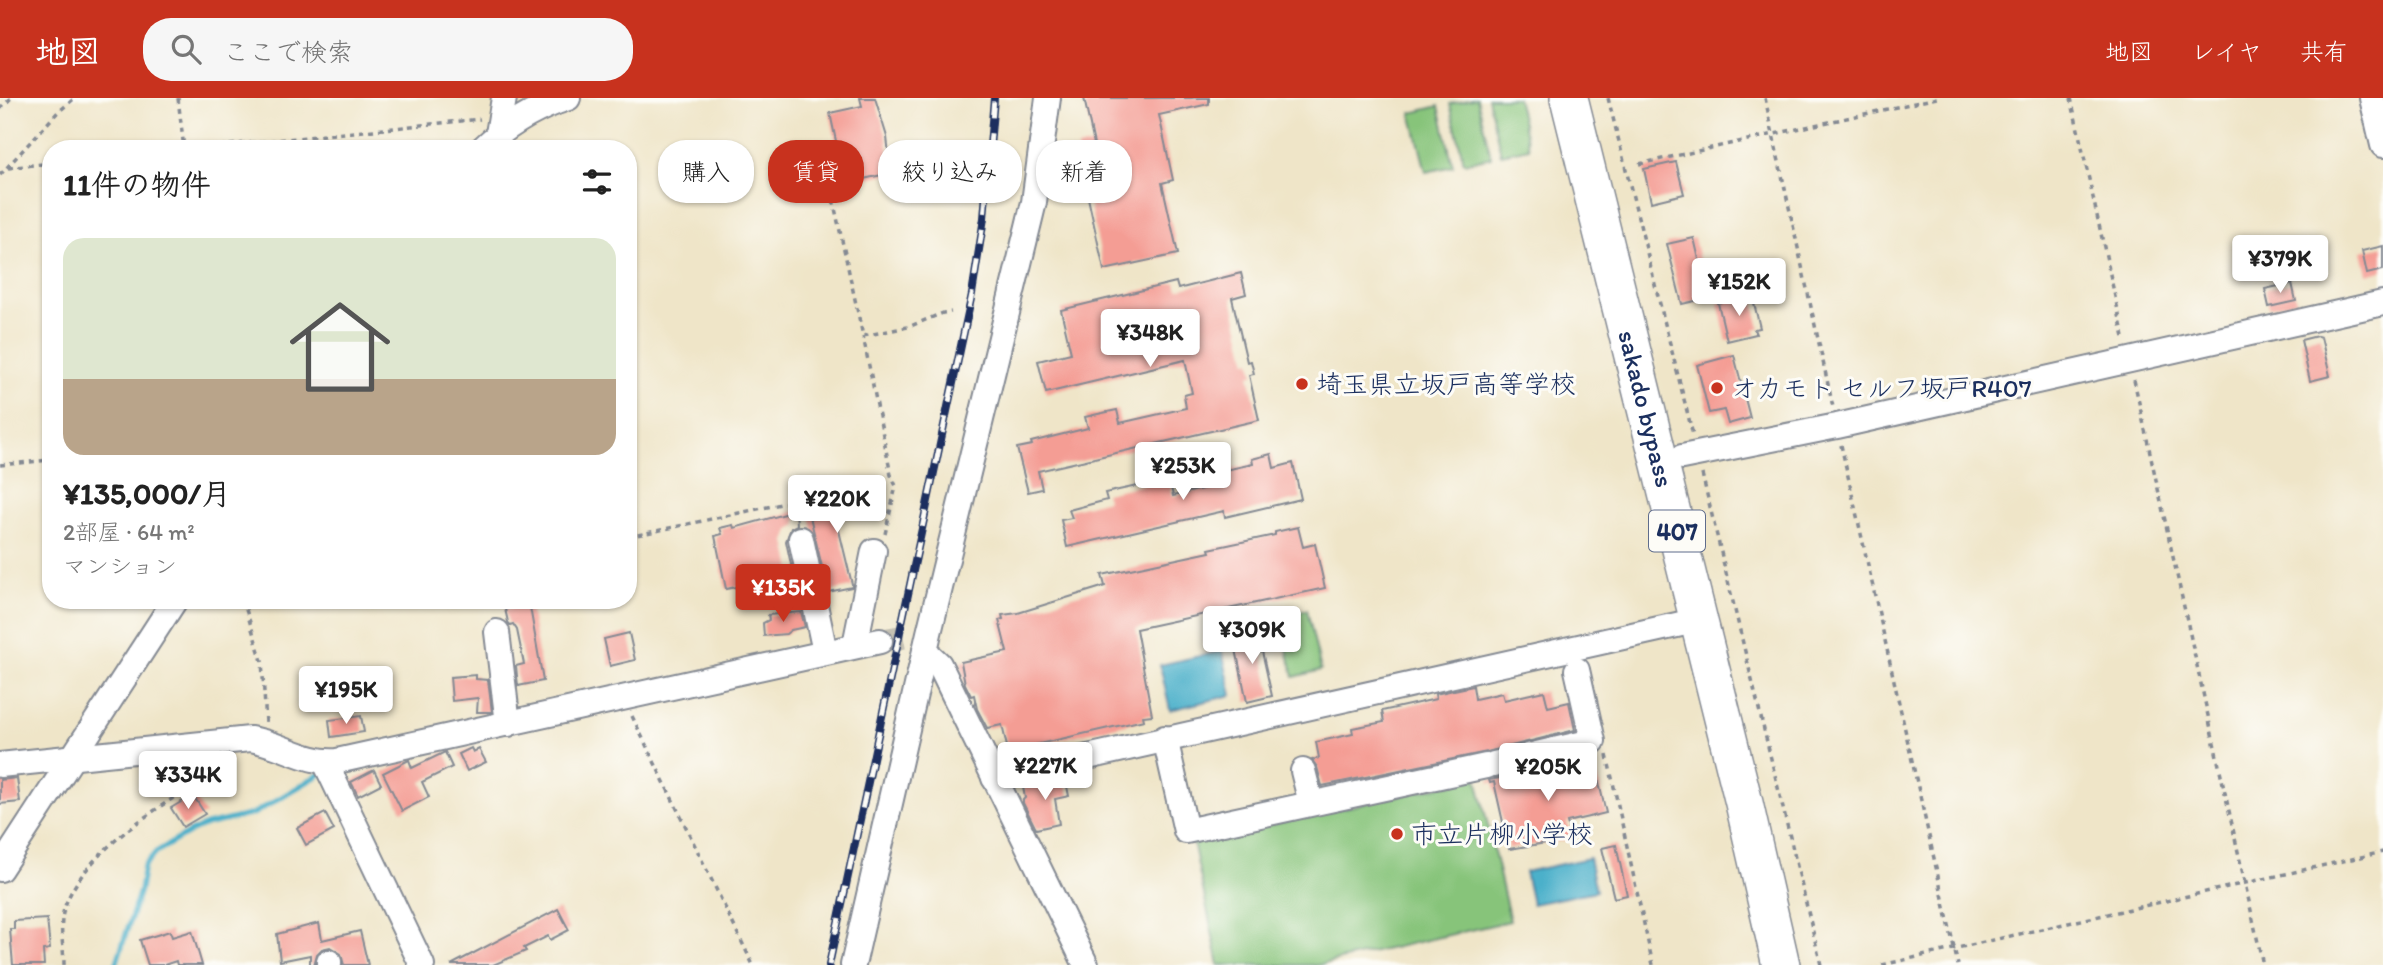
<!DOCTYPE html>
<html lang="ja">
<head>
<meta charset="utf-8">
<style>
  :root { --surface:#fff; --page:#f6f6f6; --text:#222; --muted:#767676; --accent:#c8321e }
  body { margin:0; font-family:Itim,"Klee One",sans-serif; background:var(--page); color:var(--text); height:100vh; display:flex; flex-direction:column; font-size:26px; white-space:nowrap }
  * { box-sizing:border-box; margin:0 }
  p { font-size:23px; color:var(--muted) }
  .icon { flex:none; width:38px; height:38px; fill:none; stroke:currentColor; stroke-width:2; stroke-linecap:round; stroke-linejoin:round }
  .map { position:relative; flex:1; overflow:hidden }
  .details { position:absolute; left:42px; top:42px; width:595px; height:469px; display:flex; flex-direction:column; background:var(--surface); border-radius:28px; box-shadow:0 2px 5px #0004 }
  .details>* { flex:none }
  .hud { position:absolute; left:658px; top:42px; width:665px; height:63px; display:flex; gap:14px }
  .price { position:absolute; translate:-50% -60px; padding:0 16px; border-radius:7px; background:#fff; color:#222; font-size:23px; line-height:46px; filter:drop-shadow(0 2px 4px #0008) }
  .price::after { content:''; position:absolute; left:50%; top:42px; width:21px; height:16px; margin-left:-10px; background:inherit; clip-path:polygon(0 0,100% 0,50% 100%) }
  .price.current { background:var(--accent); color:#fff }
  ul { padding:0; list-style:none }
  li { display:grid; align-content:center; gap:14px; height:371px; padding:0 21px }
  li span { display:grid; place-items:center; height:217px; border-radius:21px; color:#555 }
  li>.icon { margin-inline-start:auto }
  span .icon { width:126px; height:126px; fill:#fffc; stroke-width:1 }
  li b { font-size:30px }
  h2 { display:flex; justify-content:space-between; align-items:center; height:84px; padding:0 21px; font-size:30px }
  .tag { padding:0 24px; border-radius:28px; background:var(--surface); box-shadow:0 2px 5px #0004; font-size:24px; line-height:63px }
  .tag.current { background:var(--accent); color:#fff }
  header { display:flex; align-items:center; gap:42px; box-sizing:border-box; height:98px; padding:0 35px; background:var(--accent); color:#fff }
  header strong { font-size:33px }
  nav { display:flex; gap:38px; margin-inline-start:auto; font-size:24px }
  .search { width:490px; height:63px; background:var(--page); display:flex; align-items:center; gap:18px; box-sizing:border-box; padding:0 24px; border-radius:28px; color:var(--muted); font-size:26px }
  .map>svg:first-child { display:block }
  .green { fill:#87c47a; stroke:#517a6c; stroke-width:2 }
  .water { fill:#4bb0ca; stroke:#337094; stroke-width:2 }
  .lines { fill:none; stroke-linecap:round; stroke-linejoin:round }
  .stream { stroke:#4bb0ca; stroke-width:5 }
  .building { fill:#f49d94 }
  .minor-tunnel { stroke:#c5c1b3; stroke-width:24; stroke-dasharray:24 12; stroke-linecap:butt }
  .minor-casing { stroke:#858a93; stroke-width:28 }
  .highway-casing { stroke:#858a93; stroke-width:40 }
  .path { stroke:#858a93; stroke-width:3.5; stroke-dasharray:5 5; stroke-linecap:butt }
  .minor { stroke:#fff; stroke-width:24 }
  .highway { stroke:#fff; stroke-width:37 }
  .rail-casing { stroke:#1b2f5e; stroke-width:8 }
  .rail { stroke:#fdfcf7; stroke-width:5; stroke-dasharray:16; stroke-linecap:butt }
  .poi-dot { fill:#c8321e; stroke:#fdfcf7; stroke-width:2.5 }
  .labels { text-anchor:middle; dominant-baseline:central; stroke-width:6; stroke-linejoin:round; paint-order:stroke }
  .shield { fill:#fdfcf7; stroke:#5f6c8c; stroke-width:2 }
  .shield-label { font-size:24px; font-weight:bold; fill:#1b2f5e }
  .poi-label { font-size:26px; fill:#1b2f5e; stroke:#fdfcf7; text-anchor:start }
  .street-label { font-size:26px; fill:#1b2f5e; stroke:#fdfcf7 }
</style>
</head>
<body>
<header>
<strong>地図</strong>
<div class="search"><svg class="icon" aria-label="search" viewBox="0 0 24 24"><circle cx="10" cy="10" r="6"/><path d="M15 15l6 6"/></svg>ここで検索</div>
<nav><a>地図</a><a>レイヤ</a><a>共有</a></nav>
</header>
<div class="map">
<svg width="2383" height="867" viewBox="0 0 2383 867">
  <rect width="100%" height="100%" fill="#fdfcf7"/>
  <filter id="ink" filterUnits="userSpaceOnUse"><feTurbulence type="fractalNoise" baseFrequency=".0143" numOctaves="2"/><feDisplacementMap in="SourceGraphic" scale="14" xChannelSelector="R" yChannelSelector="G"/><feConvolveMatrix kernelMatrix="1 2 1 2 8 2 1 2 1" color-interpolation-filters="sRGB"/></filter>
  <filter id="wash" filterUnits="userSpaceOnUse"><feTurbulence type="fractalNoise" baseFrequency=".00686" numOctaves="4" result="noise"/><feDisplacementMap in="SourceGraphic" scale="28" xChannelSelector="R" yChannelSelector="G"/><feGaussianBlur stdDeviation="1.57" result="paint"/><feColorMatrix in="noise" values="0 0 0 0 0 0 0 0 0 0 0 0 0 0 0 0 0 1.4 0 .05"/><feComposite in="paint" operator="in"/></filter>
  <g filter="url(#wash)">
    <rect width="100%" height="100%" fill="#efe5c8"/>
    <g class="green">
      <path d="M1477,0L1491,59L1464,65L1450,6Z"/>
      <path d="M1488,0H1517L1529,50L1501,56Z"/>
      <path d="M1439,8L1453,68L1426,74L1411,15Z"/>
      <path d="M1307,512L1321,572L1294,579L1279,519Z"/>
      <path d="M1477,680L1510,823L1318,867H1219L1193,744Z"/>
    </g>
    <g class="water">
      <path d="M1222,553L1232,597L1170,612L1160,567Z"/>
      <path d="M1589,760L1596,793L1532,806L1525,774Z"/>
    </g>
    <g class="lines">
      <path class="stream" d="M116,867L140,792L144,768L156,754L190,734L206,727L253,716L322,675"/>
    </g>
    <g id="blocks">
      <g class="building">
        <path d="M860,0H875L887,39L891,75L845,85L830,15L862,8Z"/>
        <path d="M1084,0H1209V6L1159,17L1173,82L1162,85L1178,156L1104,172L1077,50L1094,46Z"/>
        <path d="M1676,64L1684,96L1651,104L1644,71Z"/>
        <path d="M1694,140L1708,200L1682,206L1667,146Z"/>
        <path d="M2383,148V172L2367,176L2362,153Z"/>
        <path d="M1241,175L1246,196L1232,200L1247,264L1251,263L1254,276L1249,277L1259,322L1038,373L1042,391L1028,394L1017,350L1032,347L1031,344L1088,330L1085,319L1098,316L1117,312L1120,325L1186,310L1184,297L1192,295L1185,262L1046,295L1038,263L1071,255L1061,212L1176,184L1178,191Z"/>
        <path d="M2292,185L2296,203L2269,209L2265,191Z"/>
        <path d="M1752,197L1760,230L1754,231L1756,236L1727,243L1718,205Z"/>
        <path d="M2317,238L2321,239L2330,278L2310,283L2301,242Z"/>
        <path d="M1734,257L1750,320L1728,326L1724,312L1709,315L1697,267Z"/>
        <path d="M1271,356L1274,370L1293,365L1301,401L1225,419L1224,413L1067,449L1061,422L1072,420L1069,412L1107,402L1105,395L1169,381L1173,398L1219,387L1216,374L1253,366L1252,361Z"/>
        <path d="M876,392L880,407L863,411V414L836,420L852,486V489L828,494L808,410L815,409L814,406Z"/>
        <path d="M796,413L797,427L791,430L786,443L796,490L763,498L760,484L726,491L715,438L722,436L720,430L733,427L734,430Z"/>
        <path d="M1298,429L1303,449L1315,446L1325,490L1136,531L1152,617L1143,618L1144,622L1008,653L1002,627L987,630L977,611L974,597L971,598L965,586L961,564L1007,554L999,522L1003,521L1002,517L1018,515L1105,488L1102,477L1210,454L1209,451L1275,437V434Z"/>
        <path d="M522,507L523,510L530,509L543,583L518,588L516,568L524,566L517,532L513,526L510,527L508,524L505,511Z"/>
        <path d="M801,514L805,529L791,532L786,536L764,538L763,525L769,522L768,517Z"/>
        <path d="M1257,531L1272,598L1247,604L1233,537Z"/>
        <path d="M629,535L635,562L610,568L604,541Z"/>
        <path d="M476,577V581L488,582L492,614H477L478,600L452,603L450,579Z"/>
        <path d="M1473,588L1475,601L1502,595L1504,602L1544,593L1548,609L1569,604L1575,632L1487,654L1322,688L1317,669L1312,662L1319,660L1316,644L1353,636L1352,630L1384,624L1382,613L1436,601L1435,596Z"/>
        <path d="M361,618L364,634L331,639L329,622Z"/>
        <path d="M471,650L473,654L479,651L486,664L467,673L459,656Z"/>
        <path d="M445,654L452,669L422,684L429,699L402,713L383,675L409,662L412,670Z"/>
        <path d="M1594,663L1606,715L1567,724L1571,741L1509,751L1494,684L1490,685L1489,682Z"/>
        <path d="M374,672L381,686L358,698L351,684Z"/>
        <path d="M1065,679L1069,698L1055,701L1059,726L1036,731L1023,705V702L1025,700L1023,689Z"/>
        <path d="M17,680L20,704L0,706V682Z"/>
        <path d="M193,697L205,716L183,729L171,710Z"/>
        <path d="M325,715L334,732L306,747L297,730Z"/>
        <path d="M1616,747L1627,797L1614,800L1602,750Z"/>
        <path d="M558,811L569,832L550,842L548,838L524,850L526,853L493,867H451Z"/>
        <path d="M47,821L50,851L43,852L44,867H13L10,831H14V823Z"/>
        <path d="M319,825L322,842L360,833L368,867H344L341,856L330,849L322,851L317,856L314,867H310V857L280,863L277,836Z"/>
        <path d="M170,833L172,839L192,833L202,867H177L176,863L164,867H148L140,842Z"/>
      </g>
    </g>
  </g>
  <g filter="url(#ink)">
    <use href="#blocks" fill-opacity="0" stroke="#858a93" stroke-width="2"/>
    <g class="lines">
      <path class="minor-tunnel" d="M880,543L908,538"/>
      <defs>
        <g id="minor">
          <path d="M2372,0L2383,47"/>
          <path d="M498,36L504,0"/>
          <path d="M482,51C506,28 537,10 568,0"/>
          <path d="M1682,359L1837,328L2383,205"/>
          <path d="M801,441L825,554"/>
          <path d="M497,534L508,626"/>
          <path d="M855,547L874,453"/>
          <path d="M925,553L939,566L1086,867"/>
          <path d="M1165,640L1186,733L1486,668"/>
          <path d="M325,664L422,867"/>
          <path d="M1494,666L1593,643L1577,572"/>
          <path d="M0,667L250,641C280,645 307,666 337,663L880,543"/>
          <path d="M1303,673L1311,705"/>
          <path d="M994,680L1699,522"/>
          <path d="M0,771L175,502"/>
          <path d="M329,864V867"/>
          <path d="M853,867L929,535L1034,104L1048,0"/>
        </g>
        <g id="highway">
          <path id="s1" d="M1569,0L1744,705L1781,867"/>
        </g>
      </defs>
      <use href="#minor" class="minor-casing"/>
      <use href="#highway" class="highway-casing"/>
      <g class="path">
        <path d="M178,0L184,51"/>
        <path d="M1608,0L1693,337"/>
        <path d="M1765,0L1833,309"/>
        <path d="M2071,0L2125,244"/>
        <path d="M0,11L11,0"/>
        <path d="M190,51L480,21"/>
        <path d="M1639,66L1937,0"/>
        <path d="M8,70L51,65"/>
        <path d="M0,77L57,15L75,0"/>
        <path d="M831,92L863,238L908,229L943,215L951,214"/>
        <path d="M2134,282L2263,867"/>
        <path d="M1841,347L1958,867"/>
        <path d="M0,367L51,362"/>
        <path d="M1702,376L1821,867"/>
        <path d="M885,436L896,388L891,377"/>
        <path d="M628,439L883,384L891,377L863,238"/>
        <path d="M243,502L262,563L266,625"/>
        <path d="M632,618L753,867"/>
        <path d="M1607,657L1653,867"/>
        <path d="M64,867C64,848 58,827 65,808C86,748 180,694 234,665"/>
        <path d="M1882,867L2383,754"/>
      </g>
      <use href="#minor" class="minor"/>
      <use href="#highway" class="highway"/>
      <defs>
        <path id="rail" d="M829,867L972,196L984,120L994,0"/>
      </defs>
      <use href="#rail" class="rail-casing"/>
      <use href="#rail" class="rail"/>
    </g>
  </g>
  <g class="poi-dot">
    <circle cx="1302" cy="286" r="7"/>
    <circle cx="1717" cy="290" r="7"/>
    <circle cx="1397" cy="736" r="7"/>
  </g>
  <g class="labels">
    <rect class="shield" x="1649" y="412.5" width="56" height="41" rx="5"/>
    <g class="shield-label">
      <text x="1677" y="433">407</text>
    </g>
    <g class="poi-label">
      <text x="1316" y="286">埼玉県立坂戸高等学校</text>
      <text x="1731" y="290">オカモト セルフ坂戸R407</text>
      <text x="1411" y="736">市立片柳小学校</text>
    </g>
    <g class="street-label">
      <text stroke="none"><textPath href="#s1" startOffset="320">sakado bypass</textPath></text>
    </g>
  </g>
</svg>
<b class="price" style="left:2280px;top:197px">¥379K</b>
<b class="price" style="left:1739px;top:220px">¥152K</b>
<b class="price" style="left:1150px;top:271px">¥348K</b>
<b class="price" style="left:1183px;top:404px">¥253K</b>
<b class="price" style="left:837px;top:437px">¥220K</b>
<b class="price current" style="left:783px;top:526px">¥135K</b>
<b class="price" style="left:1252px;top:568px">¥309K</b>
<b class="price" style="left:346px;top:628px">¥195K</b>
<b class="price" style="left:1045px;top:704px">¥227K</b>
<b class="price" style="left:1548px;top:705px">¥205K</b>
<b class="price" style="left:188px;top:713px">¥334K</b>
<div class="hud">
<a class="tag">購入</a>
<a class="tag current">賃貸</a>
<a class="tag">絞り込み</a>
<a class="tag">新着</a>
</div>
<section class="details">
<h2>11件の物件<svg class="icon" aria-label="filters" viewBox="0 0 24 24"><path d="M4 7h16M4 17h16"/><circle cx="9" cy="7" r="2"/><circle cx="15" cy="17" r="2"/></svg></h2>
<ul>
<li><span style="background:linear-gradient(#dfe7d0 65%,#b9a48a 0)"><svg class="icon" aria-label="home" viewBox="0 0 24 24"><path d="M3 11l9-7 9 7M6 9v11h12V9"/></svg></span><div><b>¥135,000/月</b><p>2部屋 · 64 m²</p><p>マンション</p></div></li>
</ul>
</section>
</div>
</body>
</html>
